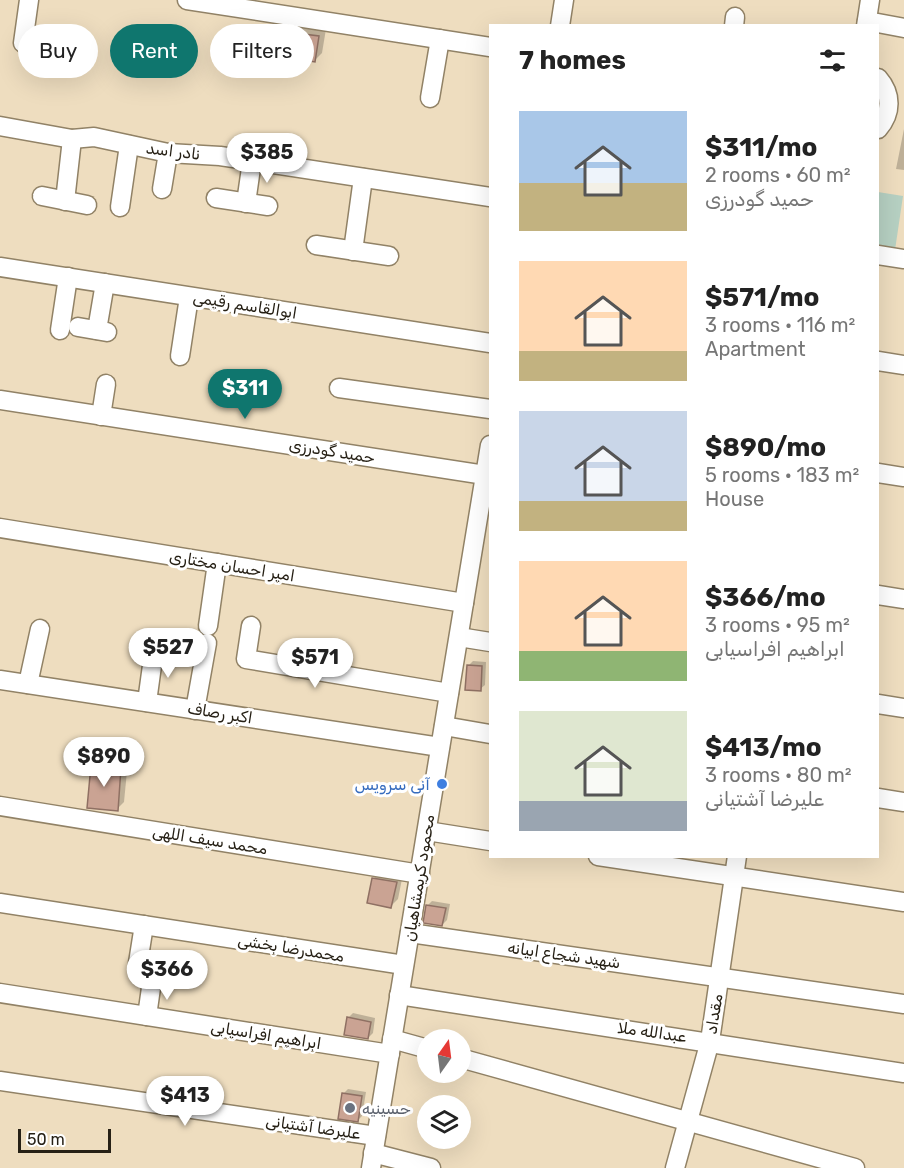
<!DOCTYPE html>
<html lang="en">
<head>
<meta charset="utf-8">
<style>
  :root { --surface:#fff; --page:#f6f6f6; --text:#222; --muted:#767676; --accent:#0f766e }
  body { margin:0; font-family:Rubik,Cairo,sans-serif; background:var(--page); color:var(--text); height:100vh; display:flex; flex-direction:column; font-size:22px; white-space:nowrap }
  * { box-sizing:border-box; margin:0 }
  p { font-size:20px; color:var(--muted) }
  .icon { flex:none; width:33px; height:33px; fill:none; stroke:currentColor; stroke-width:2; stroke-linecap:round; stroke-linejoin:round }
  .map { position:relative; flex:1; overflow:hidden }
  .sheet { position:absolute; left:489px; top:24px; width:390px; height:834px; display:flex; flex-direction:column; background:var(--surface); border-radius:0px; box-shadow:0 6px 24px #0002 }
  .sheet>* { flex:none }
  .guide { position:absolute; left:18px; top:24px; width:381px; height:54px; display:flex; gap:12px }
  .needle { width:39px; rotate:14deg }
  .controls { position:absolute; left:417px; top:1029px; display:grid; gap:12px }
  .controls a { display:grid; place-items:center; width:54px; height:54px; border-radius:50%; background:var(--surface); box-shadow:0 6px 24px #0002; font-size:30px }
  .scale { position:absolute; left:18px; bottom:15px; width:93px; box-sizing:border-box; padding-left:6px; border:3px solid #262015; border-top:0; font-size:16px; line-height:21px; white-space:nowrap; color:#262015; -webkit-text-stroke:4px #fff; paint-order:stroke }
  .price { position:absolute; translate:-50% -51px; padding:0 14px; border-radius:21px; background:#fff; color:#222; font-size:20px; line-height:39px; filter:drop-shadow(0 2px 3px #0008) }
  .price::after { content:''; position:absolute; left:50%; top:36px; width:18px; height:14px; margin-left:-9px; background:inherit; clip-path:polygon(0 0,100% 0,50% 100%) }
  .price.current { background:var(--accent); color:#fff }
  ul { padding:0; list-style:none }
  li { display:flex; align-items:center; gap:18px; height:150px; padding:0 30px }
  li span { display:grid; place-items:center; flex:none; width:168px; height:120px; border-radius:0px; color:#555 }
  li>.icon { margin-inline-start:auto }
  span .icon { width:72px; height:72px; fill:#fffc; stroke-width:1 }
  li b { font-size:26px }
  h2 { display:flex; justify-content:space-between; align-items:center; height:72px; padding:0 30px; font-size:26px }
  .tag { padding:0 21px; border-radius:27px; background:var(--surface); box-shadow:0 6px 24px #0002; font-size:21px; line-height:54px }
  .tag.current { background:var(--accent); color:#fff }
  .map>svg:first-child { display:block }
  .green { fill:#b6d0c2 }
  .shadow { fill:#0003 }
  .building { fill:#caa393; stroke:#8f7063; stroke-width:1.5 }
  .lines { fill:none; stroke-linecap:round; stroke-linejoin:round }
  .minor-casing { stroke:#918266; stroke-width:21 }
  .minor { stroke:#fff; stroke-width:18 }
  .shop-dot { fill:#3f7fe0; stroke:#fff; stroke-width:2 }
  .worship-dot { fill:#6b7280; stroke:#fff; stroke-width:2 }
  .labels { text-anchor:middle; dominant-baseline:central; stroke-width:6; stroke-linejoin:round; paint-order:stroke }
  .street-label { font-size:16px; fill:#262015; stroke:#fff }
  .shop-label { font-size:16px; fill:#366cbe; stroke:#fff; text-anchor:end }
  .worship-label { font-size:16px; fill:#5b616d; stroke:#fff; text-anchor:start }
</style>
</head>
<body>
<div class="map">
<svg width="904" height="1168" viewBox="0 0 904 1168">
  <rect width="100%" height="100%" fill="#eeddbf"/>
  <path class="green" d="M878,192L903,196L895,250L878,248Z"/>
  <g class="shadow">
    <path d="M295,25L326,29L322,53L315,60L288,33Z"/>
    <path d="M904,129V170L896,169Z"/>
    <path d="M473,661L486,662L485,685L480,689L468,666Z"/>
    <path d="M100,759L128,761L124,802L117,809L92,766Z"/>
    <path d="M381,871L403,874L398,899L391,906L374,878Z"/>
    <path d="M432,901L450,904L447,920L442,925L427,906Z"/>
    <path d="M353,1013L375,1018L373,1033L368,1038L348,1018Z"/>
    <path d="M348,1089L366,1092L362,1116L358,1120L343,1094Z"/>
  </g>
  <g class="building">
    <path d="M287,32L319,36L315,62L283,57Z"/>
    <path d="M467,665L482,666L481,691L465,690Z"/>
    <path d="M91,765L121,768L118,811L87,808Z"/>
    <path d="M372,878L397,882L391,908L367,903Z"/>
    <path d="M426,905L446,908L442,926L423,923Z"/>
    <path d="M347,1017L371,1022L368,1039L344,1035Z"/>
    <path d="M342,1093L362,1096L358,1122L338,1119Z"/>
  </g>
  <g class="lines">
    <defs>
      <g id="minor">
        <path d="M187,0L490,47"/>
        <path d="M867,21L904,28"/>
        <path d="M560,26L564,0"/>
        <path d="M734,26L735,17"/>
        <path d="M866,26L870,0"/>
        <path d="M23,43L29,0"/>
        <path d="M878,78C892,94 892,113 878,129"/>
        <path d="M430,98L440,39"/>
        <path d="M0,126L72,139L94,137L168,153L220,156L490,197"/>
        <path d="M162,189L168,153"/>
        <path d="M42,196L87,205"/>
        <path d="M216,198L268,206"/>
        <path d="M65,201L72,139"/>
        <path d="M246,203L252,161"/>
        <path d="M120,207L129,145"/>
        <path d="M316,245L389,256"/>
        <path d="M353,251L363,178"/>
        <path d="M878,255L904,259"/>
        <path d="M0,267L490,343"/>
        <path d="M78,327L107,332"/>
        <path d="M60,330L68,277"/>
        <path d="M97,330L105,283"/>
        <path d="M180,356L189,297"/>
        <path d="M878,361L904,365"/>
        <path d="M339,388L490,409"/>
        <path d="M0,400L485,475"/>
        <path d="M101,416L106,384"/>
        <path d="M878,473L904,477"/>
        <path d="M0,528L464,603"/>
        <path d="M878,595L904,599"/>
        <path d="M208,626L217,563"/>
        <path d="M251,626L246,659L449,693"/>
        <path d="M459,637L490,642"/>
        <path d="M0,680L440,747"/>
        <path d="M28,684L40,629"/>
        <path d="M147,702L154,651"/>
        <path d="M878,704L904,708"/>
        <path d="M195,710L207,643"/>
        <path d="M444,726L490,734"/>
        <path d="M878,798L904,802"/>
        <path d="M0,806L420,874"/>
        <path d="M427,831L490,841"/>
        <path d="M598,856L904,902"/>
        <path d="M0,903L404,965"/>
        <path d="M410,933L904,1004"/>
        <path d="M138,963L144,925"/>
        <path d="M0,993L390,1054"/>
        <path d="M399,995L904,1073"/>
        <path d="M147,1016L152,981"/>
        <path d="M392,1039L428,1049"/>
        <path d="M460,1058L855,1168"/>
        <path d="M0,1081L376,1136"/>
        <path d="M373,1153L431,1168"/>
        <path d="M371,1168L490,445"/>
        <path d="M675,1168L710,1041L737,856"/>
      </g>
    </defs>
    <use href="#minor" class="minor-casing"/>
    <use href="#minor" class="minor"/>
  </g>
  <circle class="shop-dot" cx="442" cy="784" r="6"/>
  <circle class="worship-dot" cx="350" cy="1108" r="6"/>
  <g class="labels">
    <g class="street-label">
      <text transform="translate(173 151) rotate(7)">نادر اسد</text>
      <text transform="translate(245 305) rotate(9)">ابوالقاسم رقیمی</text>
      <text transform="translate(332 451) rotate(9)">حمید گودرزی</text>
      <text transform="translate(232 566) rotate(9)">امیر احسان مختاری</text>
      <text transform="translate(220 713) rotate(9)">اکبر رصاف</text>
      <text transform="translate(210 840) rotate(9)">محمد سیف اللهی</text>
      <text transform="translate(419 878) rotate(-81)">محمود کریمشاهیان</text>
      <text transform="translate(291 948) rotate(9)">محمدرضا بخشی</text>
      <text transform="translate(564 955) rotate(8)">شهید شجاع ابیانه</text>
      <text transform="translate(714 1014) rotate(-81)">مقداد</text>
      <text transform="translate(652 1032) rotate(8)">عبدالله ملا</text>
      <text transform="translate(266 1035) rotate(9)">ابراهیم افراسیابی</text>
      <text transform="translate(313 1127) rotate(8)">علیرضا آشتیانی</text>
    </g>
    <g class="shop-label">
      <text x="430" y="784">آنی سرویس</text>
    </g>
    <g class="worship-label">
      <text x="362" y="1108">حسینیه</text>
    </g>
  </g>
</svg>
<div class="controls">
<a><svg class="needle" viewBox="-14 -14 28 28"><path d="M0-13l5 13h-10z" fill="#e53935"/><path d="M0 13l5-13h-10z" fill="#767676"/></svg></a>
<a><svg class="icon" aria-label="layers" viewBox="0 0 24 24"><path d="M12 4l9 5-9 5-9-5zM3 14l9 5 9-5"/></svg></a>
</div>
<div class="scale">50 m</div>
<b class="price" style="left:267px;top:184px">$385</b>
<b class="price current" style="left:245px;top:420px">$311</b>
<b class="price" style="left:168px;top:679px">$527</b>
<b class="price" style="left:315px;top:689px">$571</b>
<b class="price" style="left:104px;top:788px">$890</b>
<b class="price" style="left:167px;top:1001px">$366</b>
<b class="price" style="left:185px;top:1127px">$413</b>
<div class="guide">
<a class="tag">Buy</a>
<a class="tag current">Rent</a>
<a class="tag">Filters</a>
</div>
<section class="sheet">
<h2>7 homes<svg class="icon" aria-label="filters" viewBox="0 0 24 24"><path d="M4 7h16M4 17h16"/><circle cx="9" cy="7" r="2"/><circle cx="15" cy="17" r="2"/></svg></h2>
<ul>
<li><span style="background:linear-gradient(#a9c7e8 60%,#c2b280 0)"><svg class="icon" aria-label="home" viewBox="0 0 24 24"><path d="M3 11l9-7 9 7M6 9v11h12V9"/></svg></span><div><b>$311/mo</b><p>2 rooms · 60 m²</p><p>حمید گودرزی</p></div></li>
<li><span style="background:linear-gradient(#ffd9b3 75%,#c2b280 0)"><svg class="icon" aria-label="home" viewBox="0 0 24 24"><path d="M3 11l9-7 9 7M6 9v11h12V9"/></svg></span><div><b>$571/mo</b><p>3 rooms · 116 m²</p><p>Apartment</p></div></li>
<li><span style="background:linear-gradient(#c9d6e8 75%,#c2b280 0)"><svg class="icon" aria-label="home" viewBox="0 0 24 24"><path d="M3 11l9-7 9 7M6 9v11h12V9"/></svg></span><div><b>$890/mo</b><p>5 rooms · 183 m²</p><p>House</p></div></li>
<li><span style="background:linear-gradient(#ffd9b3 75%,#8fb573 0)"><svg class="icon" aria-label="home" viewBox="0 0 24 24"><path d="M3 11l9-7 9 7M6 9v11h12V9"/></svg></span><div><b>$366/mo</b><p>3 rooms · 95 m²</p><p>ابراهیم افراسیابی</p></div></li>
<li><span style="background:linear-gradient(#dfe7d0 75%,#9aa5b1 0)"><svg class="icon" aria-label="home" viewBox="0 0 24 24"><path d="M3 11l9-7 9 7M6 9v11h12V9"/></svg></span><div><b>$413/mo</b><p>3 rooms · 80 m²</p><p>علیرضا آشتیانی</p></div></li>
</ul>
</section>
</div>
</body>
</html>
